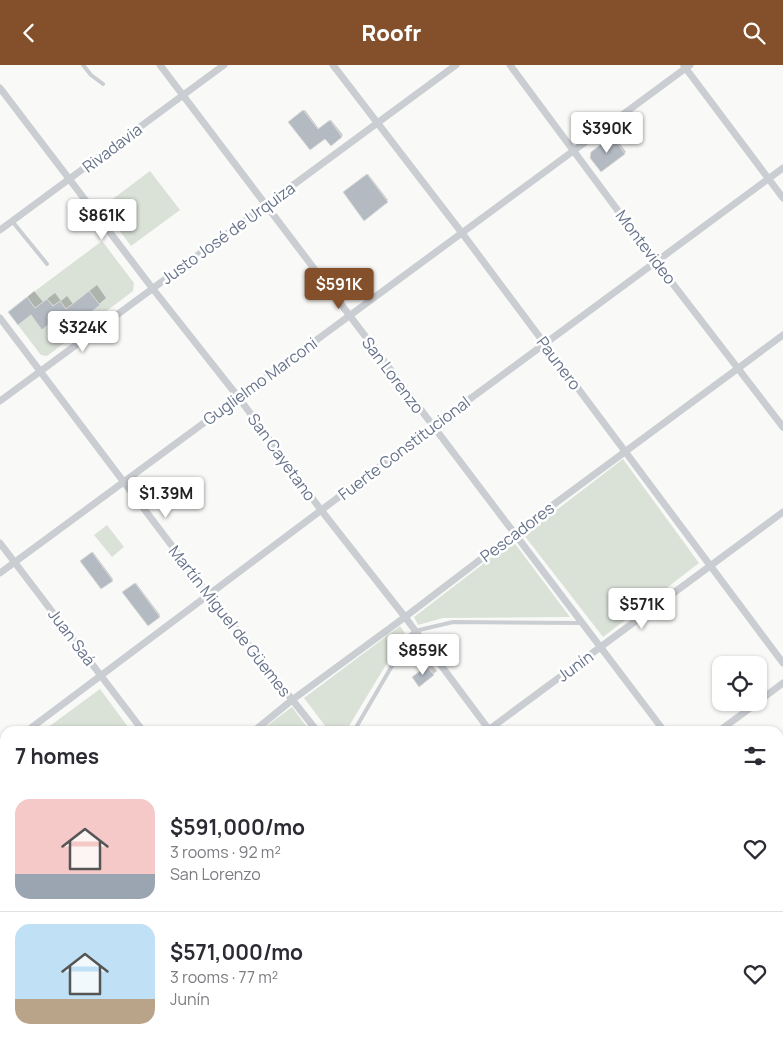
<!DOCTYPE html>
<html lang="en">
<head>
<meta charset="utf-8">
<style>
  :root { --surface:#fff; --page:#f2f2f3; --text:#2b2b33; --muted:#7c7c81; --line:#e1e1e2; --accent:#844f2b }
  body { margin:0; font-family:Manrope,sans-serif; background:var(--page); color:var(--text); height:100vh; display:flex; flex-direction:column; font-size:19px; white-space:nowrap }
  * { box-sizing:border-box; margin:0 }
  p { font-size:16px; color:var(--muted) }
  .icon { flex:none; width:28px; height:28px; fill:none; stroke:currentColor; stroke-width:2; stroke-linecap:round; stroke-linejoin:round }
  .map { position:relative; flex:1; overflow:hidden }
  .side { position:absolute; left:0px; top:661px; width:784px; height:321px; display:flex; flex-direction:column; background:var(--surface); border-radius:15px 15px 0 0; box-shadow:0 1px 4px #0004 }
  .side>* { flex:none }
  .tools { position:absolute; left:712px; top:591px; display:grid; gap:10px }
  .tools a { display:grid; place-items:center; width:55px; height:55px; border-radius:10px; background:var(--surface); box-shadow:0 1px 4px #0004; font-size:25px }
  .price { position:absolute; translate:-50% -42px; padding:0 11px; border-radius:5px; background:#fff; color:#222; font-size:16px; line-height:32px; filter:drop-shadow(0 1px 2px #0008) }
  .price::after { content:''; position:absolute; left:50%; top:30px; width:15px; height:11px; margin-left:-8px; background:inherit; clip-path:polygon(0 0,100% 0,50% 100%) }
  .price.selected { background:var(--accent); color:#fff }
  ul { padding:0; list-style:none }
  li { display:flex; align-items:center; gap:15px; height:125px; padding:0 15px }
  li+li { border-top:1px solid var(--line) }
  li span { display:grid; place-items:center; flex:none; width:140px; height:100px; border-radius:15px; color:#555 }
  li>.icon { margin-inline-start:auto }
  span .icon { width:60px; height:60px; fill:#fffc; stroke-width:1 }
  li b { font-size:21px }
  h2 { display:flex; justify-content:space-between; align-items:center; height:60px; padding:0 15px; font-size:21px }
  header { display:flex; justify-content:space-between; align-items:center; height:65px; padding:0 15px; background:var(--accent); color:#fff; font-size:22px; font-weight:800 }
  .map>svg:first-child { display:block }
  .green { fill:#dae2d8 }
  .shadow { fill:#0003 }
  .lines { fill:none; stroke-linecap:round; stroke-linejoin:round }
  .stream { stroke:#c6ced5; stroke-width:2.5 }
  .building { fill:#b4bac2; stroke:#dbdcd9 }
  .lane { stroke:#cacdd1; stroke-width:4 }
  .street { stroke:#cacdd1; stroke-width:7 }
  .labels { text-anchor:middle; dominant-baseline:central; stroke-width:5; stroke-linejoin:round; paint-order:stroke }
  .street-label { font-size:16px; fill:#67738b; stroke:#fff }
</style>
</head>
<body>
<header><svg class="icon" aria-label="back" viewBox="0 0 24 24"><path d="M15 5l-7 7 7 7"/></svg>Roofr<svg class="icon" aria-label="search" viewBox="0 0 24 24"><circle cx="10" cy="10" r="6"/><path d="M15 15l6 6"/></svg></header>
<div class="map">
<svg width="783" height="982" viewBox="0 0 783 982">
  <rect width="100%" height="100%" fill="#f9faf7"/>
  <g class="green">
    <path d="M150,106L180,145L131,181L102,142Z"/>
    <path d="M102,176L134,218L133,226L47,291L41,290L18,260L31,250L42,264L52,256L63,269L100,240C81,242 60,250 47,234L35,243L27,232Z"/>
    <path d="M623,394L699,498L603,572L524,470Z"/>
    <path d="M107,460L124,482L112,492L94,470Z"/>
    <path d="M513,476L570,552L443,553L418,560L414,552Z"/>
    <path d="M400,561L405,568L346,666H329L304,633Z"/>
    <path d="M100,624L131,666H43Z"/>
    <path d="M292,642L310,666H260Z"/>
    <path d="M5,695V978H61L54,982H0V698Z"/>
    <path d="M385,978H517L511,982H389Z"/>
  </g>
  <g class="shadow">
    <path d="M305,45L319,64L331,55L343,70L331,80L325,72L290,57Z"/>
    <path d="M614,71L626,87L601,106L594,86Z"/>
    <path d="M368,109L388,135L364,154L344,127Z"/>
    <path d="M97,220L106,233L99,239L52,255L31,249L10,247L34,226L43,237L55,228L61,236L67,231L73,239Z"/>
    <path d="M93,487L113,514L101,523L81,496Z"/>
    <path d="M136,518L160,550L148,560L124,527Z"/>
    <path d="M431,599L437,606L419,620L417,610Z"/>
  </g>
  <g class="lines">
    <path class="stream" d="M39,982L45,978"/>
  </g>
  <g class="building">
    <path d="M303,45L318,64L330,55L342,72L331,81L325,74L310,85L288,57Z"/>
    <path d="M612,71L625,89L601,107L590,93L591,87Z"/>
    <path d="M367,109L388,137L364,156L343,127Z"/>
    <path d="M89,226L100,240L62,270L52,256L42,265L31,250L18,260L8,247L27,232L35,243L47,234L53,241L60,236L66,244Z"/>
    <path d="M92,487L113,516L101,524L80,496Z"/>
    <path d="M135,518L160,552L148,561L122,527Z"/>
    <path d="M427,601L434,610L419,622L412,612Z"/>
  </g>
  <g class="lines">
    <g class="lane">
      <path d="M83,0L91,10L103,19"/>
      <path d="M12,156L47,199"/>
      <path d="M354,666L410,570L415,566L453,557L581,558"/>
    </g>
    <g class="street">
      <path d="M160,0C327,223 495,445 664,666"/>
      <path d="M333,0L462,168L783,598"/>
      <path d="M510,0L656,197L783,362"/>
      <path d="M684,1L783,133"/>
      <path d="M0,23L153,224L239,333L321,445L405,552L490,666"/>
      <path d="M0,165L224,0"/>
      <path d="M0,253L209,530L317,666"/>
      <path d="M0,336L456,0"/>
      <path d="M0,478L143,666"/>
      <path d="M0,508L690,0"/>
      <path d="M759,636L783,618"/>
      <path d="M27,666L432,362L783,103"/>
      <path d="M254,666L292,635L405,552L515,468L783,270"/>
      <path d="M487,666L783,447"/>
      <path d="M719,666L757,638"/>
      <path d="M0,686L5,683"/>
      <path d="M779,795L783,791"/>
      <path d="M779,817L783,822"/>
      <path d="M779,964L783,960"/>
      <path d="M202,978L205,982"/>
      <path d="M375,978L378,982"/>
      <path d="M548,978L551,982"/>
      <path d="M720,978L723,982"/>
      <path d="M65,982L71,978"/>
      <path d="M296,982L302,978"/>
      <path d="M526,982L532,978"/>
      <path d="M755,982L761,978"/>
    </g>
  </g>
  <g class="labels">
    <g class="street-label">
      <text transform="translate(112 83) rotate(-37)">Rivadavia</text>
      <text transform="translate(228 168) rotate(-36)">Justo José de Urquiza</text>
      <text transform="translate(646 182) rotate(53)">Montevideo</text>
      <text transform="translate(559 298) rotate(53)">Paunero</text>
      <text transform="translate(393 310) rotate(53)">San Lorenzo</text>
      <text transform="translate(260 316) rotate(-36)">Guglielmo Marconi</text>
      <text transform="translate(404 383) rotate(-37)">Fuerte Constitucional</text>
      <text transform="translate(282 392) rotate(54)">San Cayetano</text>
      <text transform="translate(517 467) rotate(-37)">Pescadores</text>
      <text transform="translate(230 556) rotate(52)">Martín Miguel de Güemes</text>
      <text transform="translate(72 572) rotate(53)">Juan Saá</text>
      <text transform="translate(575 601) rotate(-36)">Junín</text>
    </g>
  </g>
</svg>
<div class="tools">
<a><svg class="icon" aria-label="locate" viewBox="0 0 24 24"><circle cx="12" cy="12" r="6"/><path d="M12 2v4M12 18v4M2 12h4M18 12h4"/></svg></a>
</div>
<b class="price" style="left:607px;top:89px">$390K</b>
<b class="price" style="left:102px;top:176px">$861K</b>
<b class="price selected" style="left:339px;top:245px">$591K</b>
<b class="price" style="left:83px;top:288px">$324K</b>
<b class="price" style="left:166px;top:454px">$1.39M</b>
<b class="price" style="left:642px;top:565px">$571K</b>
<b class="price" style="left:423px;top:611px">$859K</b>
<section class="side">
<h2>7 homes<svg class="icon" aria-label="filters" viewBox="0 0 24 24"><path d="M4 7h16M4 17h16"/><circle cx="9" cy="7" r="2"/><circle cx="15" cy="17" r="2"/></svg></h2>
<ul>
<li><span style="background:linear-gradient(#f6c9c9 75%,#9aa5b1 0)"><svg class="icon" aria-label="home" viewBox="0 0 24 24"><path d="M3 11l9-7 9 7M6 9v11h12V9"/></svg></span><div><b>$591,000/mo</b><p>3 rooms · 92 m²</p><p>San Lorenzo</p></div><svg class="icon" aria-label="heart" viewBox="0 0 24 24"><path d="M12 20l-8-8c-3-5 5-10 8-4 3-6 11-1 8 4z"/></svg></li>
<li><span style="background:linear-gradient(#bfe0f5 75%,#b9a48a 0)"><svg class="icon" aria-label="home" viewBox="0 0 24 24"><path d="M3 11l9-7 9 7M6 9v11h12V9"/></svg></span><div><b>$571,000/mo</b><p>3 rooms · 77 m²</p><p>Junín</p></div><svg class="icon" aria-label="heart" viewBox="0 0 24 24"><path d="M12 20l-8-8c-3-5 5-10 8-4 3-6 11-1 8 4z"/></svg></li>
</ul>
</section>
</div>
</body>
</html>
